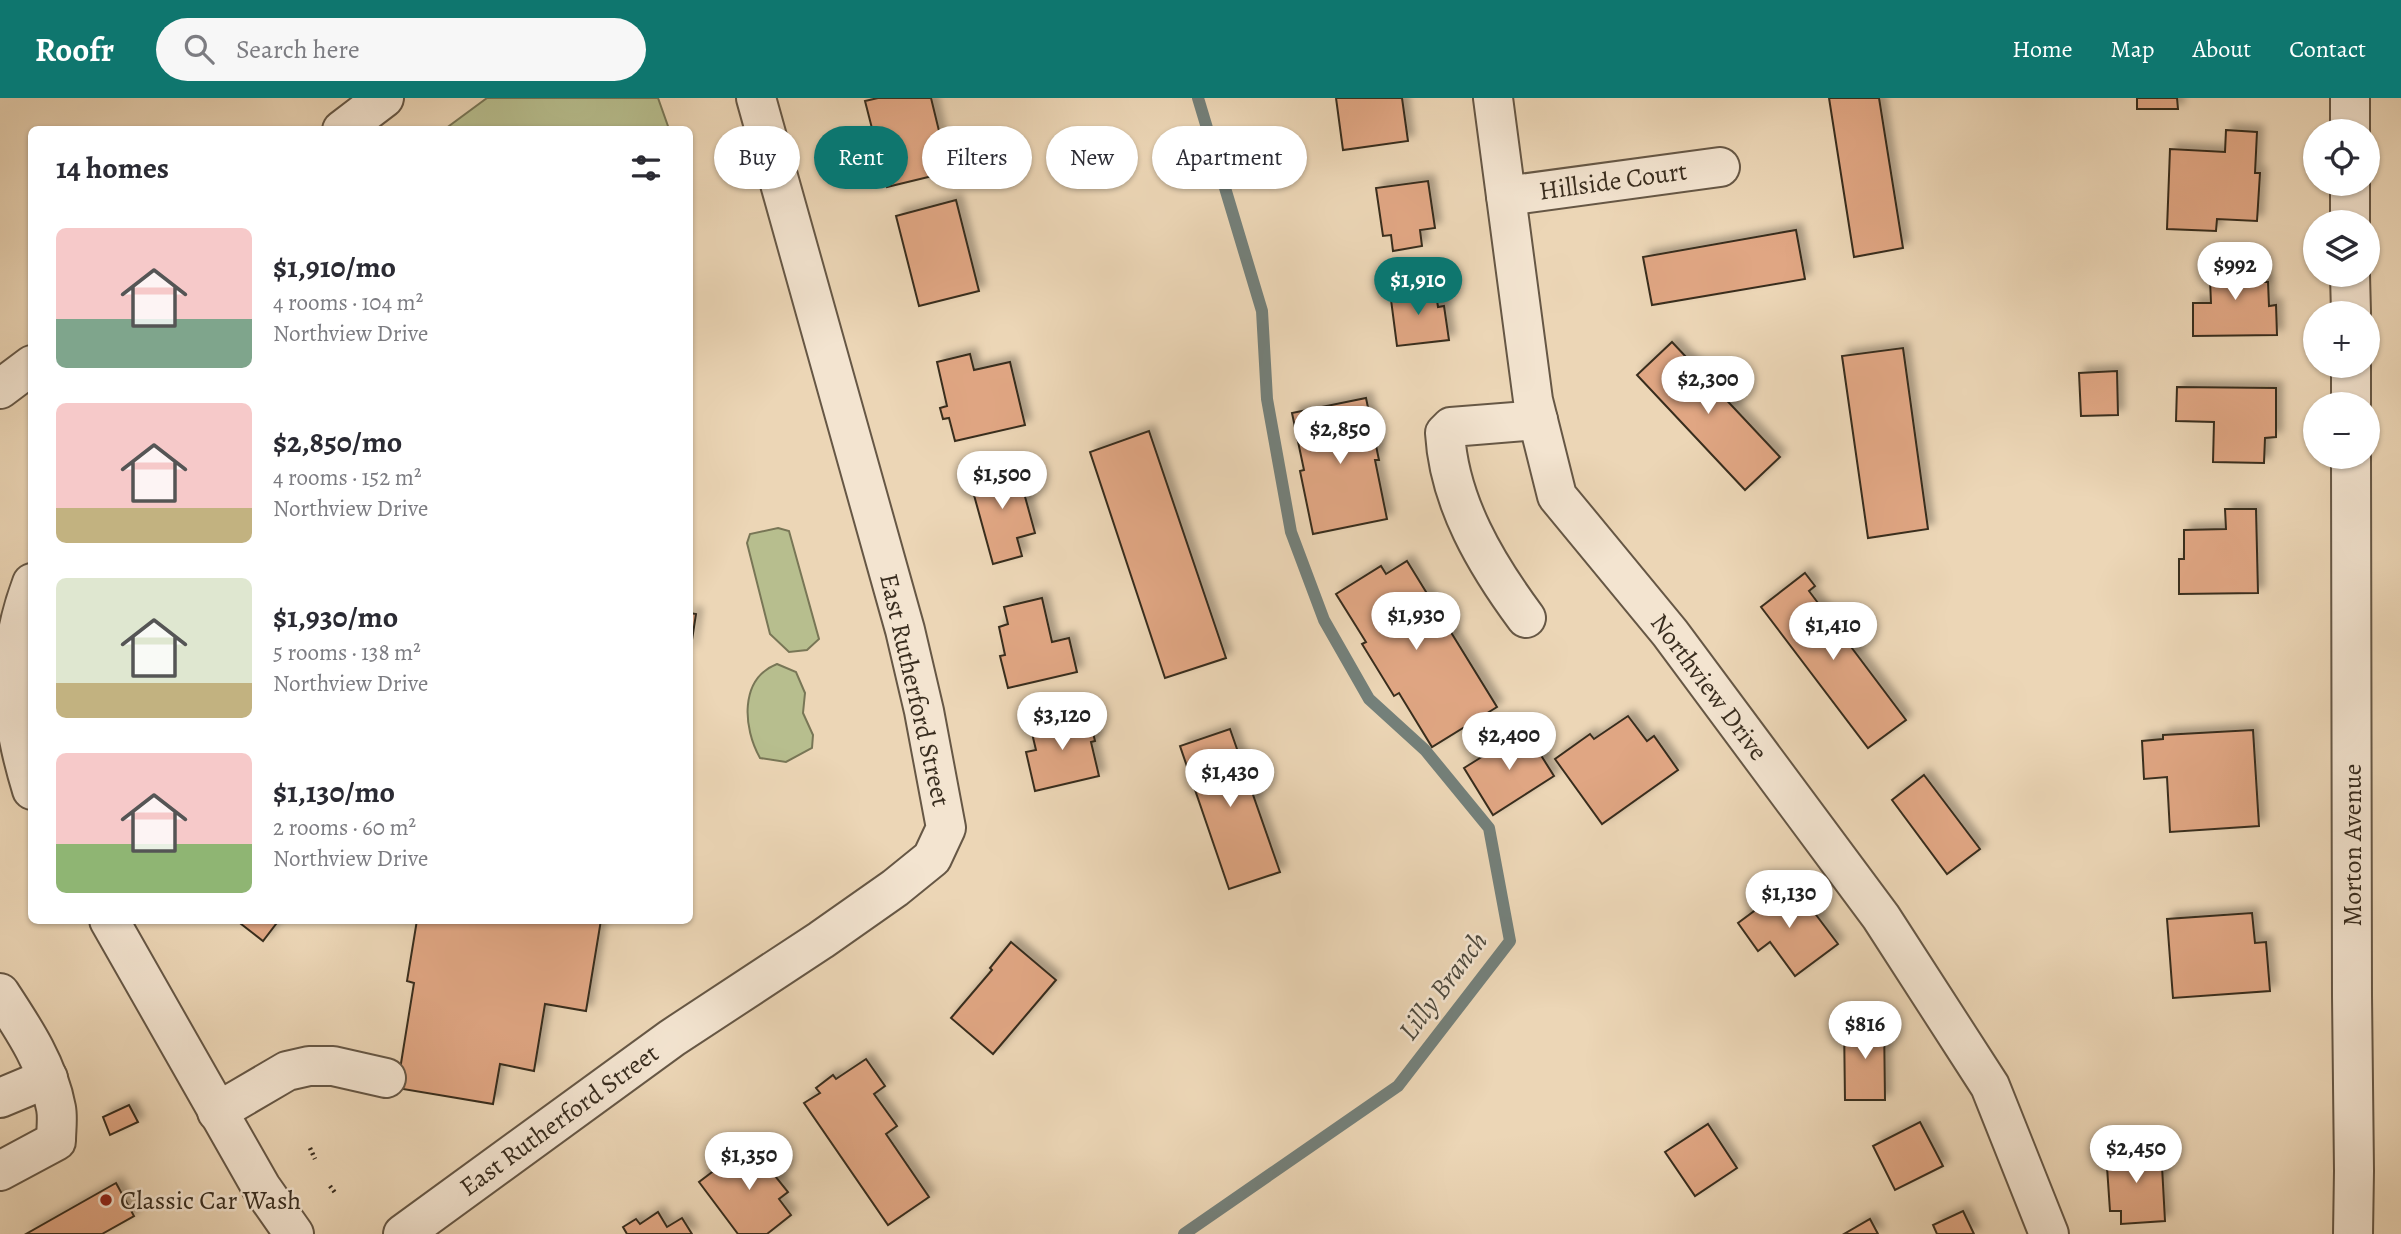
<!DOCTYPE html>
<html lang="en">
<head>
<meta charset="utf-8">
<style>
  :root { --surface:#fff; --page:#f7f7f7; --text:#2b2b33; --muted:#7c7c81; --accent:#0f766e }
  body { margin:0; font-family:Alegreya,serif; background:var(--page); color:var(--text); height:100vh; display:flex; flex-direction:column; font-size:26px; white-space:nowrap }
  * { box-sizing:border-box; margin:0 }
  p { font-size:23px; color:var(--muted) }
  .icon { flex:none; width:38px; height:38px; fill:none; stroke:currentColor; stroke-width:2; stroke-linecap:round; stroke-linejoin:round }
  .map { position:relative; flex:1; overflow:hidden }
  .panel { position:absolute; left:28px; top:28px; width:665px; height:798px; display:flex; flex-direction:column; background:var(--surface); border-radius:10px; box-shadow:0 2px 5px #0004 }
  .panel>* { flex:none }
  .banner { position:absolute; left:714px; top:28px; width:665px; height:63px; display:flex; gap:14px }
  .tools { position:absolute; left:2303px; top:21px; display:grid; gap:14px }
  .tools a { display:grid; place-items:center; width:77px; height:77px; border-radius:50%; background:var(--surface); box-shadow:0 2px 5px #0004; font-size:35px }
  .price { position:absolute; translate:-50% -60px; padding:0 16px; border-radius:24px; background:#fff; color:#222; font-size:23px; line-height:46px; filter:drop-shadow(0 2px 4px #0008) }
  .price::after { content:''; position:absolute; left:50%; top:42px; width:21px; height:16px; margin-left:-10px; background:inherit; clip-path:polygon(0 0,100% 0,50% 100%) }
  .price.current { background:var(--accent); color:#fff }
  ul { padding:0; list-style:none }
  li { display:flex; align-items:center; gap:21px; height:175px; padding:0 28px }
  li span { display:grid; place-items:center; flex:none; width:196px; height:140px; border-radius:10px; color:#555 }
  li>.icon { margin-inline-start:auto }
  span .icon { width:84px; height:84px; fill:#fffc; stroke-width:1 }
  li b { font-size:30px }
  h2 { display:flex; justify-content:space-between; align-items:center; height:84px; padding:0 28px; font-size:30px }
  .pill { padding:0 24px; border-radius:32px; background:var(--surface); box-shadow:0 2px 5px #0004; font-size:24px; line-height:63px }
  .pill.current { background:var(--accent); color:#fff }
  header { display:flex; align-items:center; gap:42px; box-sizing:border-box; height:98px; padding:0 35px; background:var(--accent); color:#fff }
  header strong { font-size:33px }
  nav { display:flex; gap:38px; margin-inline-start:auto; font-size:24px }
  .search { width:490px; height:63px; background:var(--page); display:flex; align-items:center; gap:18px; box-sizing:border-box; padding:0 24px; border-radius:38px; color:var(--muted); font-size:26px }
  .map>svg:first-child { display:block }
  .green { fill:#b7be8e; stroke:#787656; stroke-width:2 }
  .lines { fill:none; stroke-linecap:round; stroke-linejoin:round }
  .stream { stroke:#74807a; stroke-width:12 }
  .building { fill:#e0a683; stroke:#392d1f; stroke-width:2; filter:url(#shadow) }
  .minor-casing { stroke:#665745; stroke-width:42 }
  .path { stroke:#392d1f; stroke-width:4.5; stroke-dasharray:2 3.5; stroke-linecap:butt }
  .minor { stroke:#f3e4d0; stroke-width:38 }
  .poi-dot { fill:#8f2418; stroke:#f3e4d0; stroke-width:2.5 }
  .labels { text-anchor:middle; dominant-baseline:central; stroke-width:5; stroke-linejoin:round; paint-order:stroke }
  .street-label { font-size:26px; fill:#392d1f; stroke:#f3e4d0 }
  .poi-label { font-size:26px; fill:#392d1f; stroke:#f3e4d0; text-anchor:start }
  .water-label { font-size:28px; font-style:italic; fill:#4d493d; stroke:#f3e4d0 }
</style>
</head>
<body>
<header>
<strong>Roofr</strong>
<div class="search"><svg class="icon" aria-label="search" viewBox="0 0 24 24"><circle cx="10" cy="10" r="6"/><path d="M15 15l6 6"/></svg>Search here</div>
<nav><a>Home</a><a>Map</a><a>About</a><a>Contact</a></nav>
</header>
<div class="map">
<svg width="2401" height="1136" viewBox="0 0 2401 1136">
  <defs>
    <filter id="shadow"><feDropShadow dx="6" dy="-6" stdDeviation="3.5" flood-color="#0004"/></filter>
  </defs>
  <rect width="100%" height="100%" fill="#ecd6b6"/>
  <filter id="stains"><feTurbulence type="fractalNoise" baseFrequency=".00286" numOctaves="4"/><feColorMatrix values="0 0 0 0 .2 0 0 0 0 .09 0 0 0 0 .02 0 0 0 .5 -.17"/></filter>
  <radialGradient id="worn" r=".72"><stop offset=".6" stop-color="#630" stop-opacity="0"/><stop offset="1" stop-color="#630" stop-opacity=".3"/></radialGradient>
  <g class="green">
    <path d="M487,0H658L669,31H445Z"/>
    <path d="M778,430L789,433L819,541L807,552L789,554L770,536L747,445L750,436Z"/>
    <path d="M777,566L796,574L805,595L803,615L813,637L812,650L786,664L760,660C743,630 739,581 777,566Z"/>
  </g>
  <g class="lines">
    <path class="stream" d="M1184,1136L1398,988L1510,843L1489,730L1425,652L1369,601L1324,522L1291,434L1267,301L1262,213L1198,0"/>
  </g>
  <g class="building">
    <path d="M878,0H931L949,74L887,89L865,3Z"/>
    <path d="M1336,0H1402L1408,43L1343,52Z"/>
    <path d="M1829,0H1879L1903,150L1854,159Z"/>
    <path d="M2137,0H2177L2178,11H2137Z"/>
    <path d="M2226,32L2257,34L2255,75H2260L2257,123L2217,121L2216,133L2167,131L2170,51L2225,54Z"/>
    <path d="M1428,83L1435,130L1420,132L1422,148L1393,153L1391,137L1383,138L1376,90Z"/>
    <path d="M956,102L979,193L919,208L896,118Z"/>
    <path d="M1796,132L1805,181L1652,207L1643,159Z"/>
    <path d="M2261,162L2262,184H2268L2269,208L2276,207L2277,237L2193,238V205H2211L2210,182H2206V163Z"/>
    <path d="M1435,189L1438,209L1444,208L1449,242L1397,248L1390,194Z"/>
    <path d="M1672,244L1780,359L1745,392L1637,277Z"/>
    <path d="M1903,250L1928,431L1868,440L1842,258Z"/>
    <path d="M970,256L974,272L1010,264L1025,327L955,343L949,320L943,321L940,310L947,308L937,264Z"/>
    <path d="M2117,273L2118,317L2081,318L2079,275Z"/>
    <path d="M2177,289L2276,290V339L2265,340L2264,365L2213,364L2214,324L2176,323Z"/>
    <path d="M1366,300L1379,362H1375L1387,421L1313,436L1300,373L1304,372L1292,315Z"/>
    <path d="M1149,333L1226,560L1165,580L1090,354Z"/>
    <path d="M1016,366L1035,435L1017,440L1022,458L993,466L969,379Z"/>
    <path d="M2225,411H2256L2258,495L2179,496V461H2184V432L2226,431Z"/>
    <path d="M1407,463L1497,609L1432,649L1399,595L1394,598L1362,546L1366,544L1336,496L1381,468L1386,476Z"/>
    <path d="M1805,475L1815,488L1809,493L1906,622L1868,650L1761,509Z"/>
    <path d="M1042,500L1052,544L1069,540L1077,574L1008,590L1000,558L1005,557L999,529L1008,526L1004,509Z"/>
    <path d="M690,515L696,516L690,555Z"/>
    <path d="M1088,614L1095,643L1091,644L1099,678L1035,693L1026,654L1036,652L1030,627Z"/>
    <path d="M1628,618L1647,643L1654,638L1678,672L1602,726L1555,661L1590,636L1594,641Z"/>
    <path d="M1230,631L1280,774L1229,791L1180,648Z"/>
    <path d="M1525,632L1554,678L1493,717L1464,670Z"/>
    <path d="M2253,632L2259,728L2170,734L2167,679L2144,681L2142,643L2163,641V637Z"/>
    <path d="M1924,677L1980,751L1947,776L1892,702Z"/>
    <path d="M1792,785L1838,846L1795,878L1770,844L1758,853L1738,825Z"/>
    <path d="M2252,815L2255,845L2266,844L2270,893L2173,900L2167,821Z"/>
    <path d="M236,822H279L263,843Z"/>
    <path d="M417,822H601L586,913L545,906L534,973L500,966L493,1006L397,990L414,885L407,883Z"/>
    <path d="M1011,844L1056,882L993,956L951,920L992,872L990,870Z"/>
    <path d="M1884,923L1885,1002H1845L1844,924Z"/>
    <path d="M866,961L885,988L874,996L897,1028L886,1036L929,1099L888,1127L804,1005L820,995L816,990L833,977L836,981Z"/>
    <path d="M129,1007L138,1024L110,1037L103,1019Z"/>
    <path d="M1920,1024L1943,1068L1895,1092L1873,1048Z"/>
    <path d="M1708,1026L1737,1070L1695,1098L1665,1054Z"/>
    <path d="M766,1045L785,1070L775,1078L788,1094L779,1101L791,1117L767,1136H738L699,1084L732,1059L738,1065Z"/>
    <path d="M2161,1050L2165,1123L2121,1126V1113H2110L2106,1054Z"/>
    <path d="M116,1085L134,1118L102,1136H26Z"/>
    <path d="M1963,1113L1974,1136H1937L1933,1127Z"/>
    <path d="M658,1114L667,1129L682,1120L692,1136H627L623,1129L636,1121L640,1126Z"/>
    <path d="M1870,1121L1878,1136H1844Z"/>
  </g>
  <g class="lines">
    <defs>
      <g id="minor">
        <path d="M1493,0L1533,302L1557,398L1670,535L1881,819L1990,988L2049,1136"/>
        <path d="M2350,0V33"/>
        <path d="M342,32L384,0"/>
        <path d="M2350,86V124"/>
        <path d="M1506,98L1720,69"/>
        <path d="M2350,177L2351,215"/>
        <path d="M2351,268V306"/>
        <path d="M0,291L32,267"/>
        <path d="M2351,359L2352,898L2354,1073L2353,1136"/>
        <path d="M32,485C4,560 9,617 32,692"/>
        <path d="M1526,520C1486,466 1449,404 1445,335L1451,329L1538,322"/>
        <path d="M109,822L261,1089L294,1136"/>
        <path d="M0,895C23,930 48,967 56,1010C58,1020 56,1032 56,1043L0,1073"/>
        <path d="M0,1000L48,980"/>
        <path d="M217,1014L287,973L309,968H333L386,980"/>
        <path d="M403,1136L672,940L821,842L895,790L932,760L946,730L924,613L905,532L756,0"/>
      </g>
    </defs>
    <use href="#minor" class="minor-casing"/>
    <g class="path">
      <path d="M310,1050L315,1061"/>
      <path d="M330,1088L336,1096"/>
    </g>
    <use href="#minor" class="minor"/>
  </g>
  <circle class="poi-dot" cx="106" cy="1102" r="7"/>
  <g class="labels">
    <g class="street-label">
      <text transform="translate(1613 83) rotate(-8)">Hillside Court</text>
      <text transform="translate(1709 589) rotate(53)">Northview Drive</text>
      <text transform="translate(915 592) rotate(77)">East Rutherford Street</text>
      <text transform="translate(2352 747) rotate(-90)">Morton Avenue</text>
      <text transform="translate(559 1022) rotate(-36)">East Rutherford Street</text>
    </g>
    <g class="poi-label">
      <text x="120" y="1102">Classic Car Wash</text>
    </g>
    <g class="water-label">
      <text transform="translate(1443 888) rotate(-53)">Lilly Branch</text>
    </g>
  </g>
  <rect width="100%" height="100%" filter="url(#stains)"/>
  <rect width="100%" height="100%" fill="url(#worn)"/>
</svg>
<div class="tools">
<a><svg class="icon" aria-label="locate" viewBox="0 0 24 24"><circle cx="12" cy="12" r="6"/><path d="M12 2v4M12 18v4M2 12h4M18 12h4"/></svg></a>
<a><svg class="icon" aria-label="layers" viewBox="0 0 24 24"><path d="M12 4l9 5-9 5-9-5zM3 14l9 5 9-5"/></svg></a>
<a>+</a>
<a>−</a>
</div>
<b class="price" style="left:2235px;top:204px">$992</b>
<b class="price current" style="left:1418px;top:219px">$1,910</b>
<b class="price" style="left:1708px;top:318px">$2,300</b>
<b class="price" style="left:1340px;top:368px">$2,850</b>
<b class="price" style="left:1002px;top:413px">$1,500</b>
<b class="price" style="left:1416px;top:554px">$1,930</b>
<b class="price" style="left:1833px;top:564px">$1,410</b>
<b class="price" style="left:1062px;top:654px">$3,120</b>
<b class="price" style="left:1509px;top:674px">$2,400</b>
<b class="price" style="left:1230px;top:711px">$1,430</b>
<b class="price" style="left:1789px;top:832px">$1,130</b>
<b class="price" style="left:1865px;top:963px">$816</b>
<b class="price" style="left:2136px;top:1087px">$2,450</b>
<b class="price" style="left:749px;top:1094px">$1,350</b>
<div class="banner">
<a class="pill">Buy</a>
<a class="pill current">Rent</a>
<a class="pill">Filters</a>
<a class="pill">New</a>
<a class="pill">Apartment</a>
</div>
<section class="panel">
<h2>14 homes<svg class="icon" aria-label="filters" viewBox="0 0 24 24"><path d="M4 7h16M4 17h16"/><circle cx="9" cy="7" r="2"/><circle cx="15" cy="17" r="2"/></svg></h2>
<ul>
<li><span style="background:linear-gradient(#f6c9c9 65%,#7fa58c 0)"><svg class="icon" aria-label="home" viewBox="0 0 24 24"><path d="M3 11l9-7 9 7M6 9v11h12V9"/></svg></span><div><b>$1,910/mo</b><p>4 rooms · 104 m²</p><p>Northview Drive</p></div></li>
<li><span style="background:linear-gradient(#f6c9c9 75%,#c2b280 0)"><svg class="icon" aria-label="home" viewBox="0 0 24 24"><path d="M3 11l9-7 9 7M6 9v11h12V9"/></svg></span><div><b>$2,850/mo</b><p>4 rooms · 152 m²</p><p>Northview Drive</p></div></li>
<li><span style="background:linear-gradient(#dfe7d0 75%,#c2b280 0)"><svg class="icon" aria-label="home" viewBox="0 0 24 24"><path d="M3 11l9-7 9 7M6 9v11h12V9"/></svg></span><div><b>$1,930/mo</b><p>5 rooms · 138 m²</p><p>Northview Drive</p></div></li>
<li><span style="background:linear-gradient(#f6c9c9 65%,#8fb573 0)"><svg class="icon" aria-label="home" viewBox="0 0 24 24"><path d="M3 11l9-7 9 7M6 9v11h12V9"/></svg></span><div><b>$1,130/mo</b><p>2 rooms · 60 m²</p><p>Northview Drive</p></div></li>
</ul>
</section>
</div>
</body>
</html>
